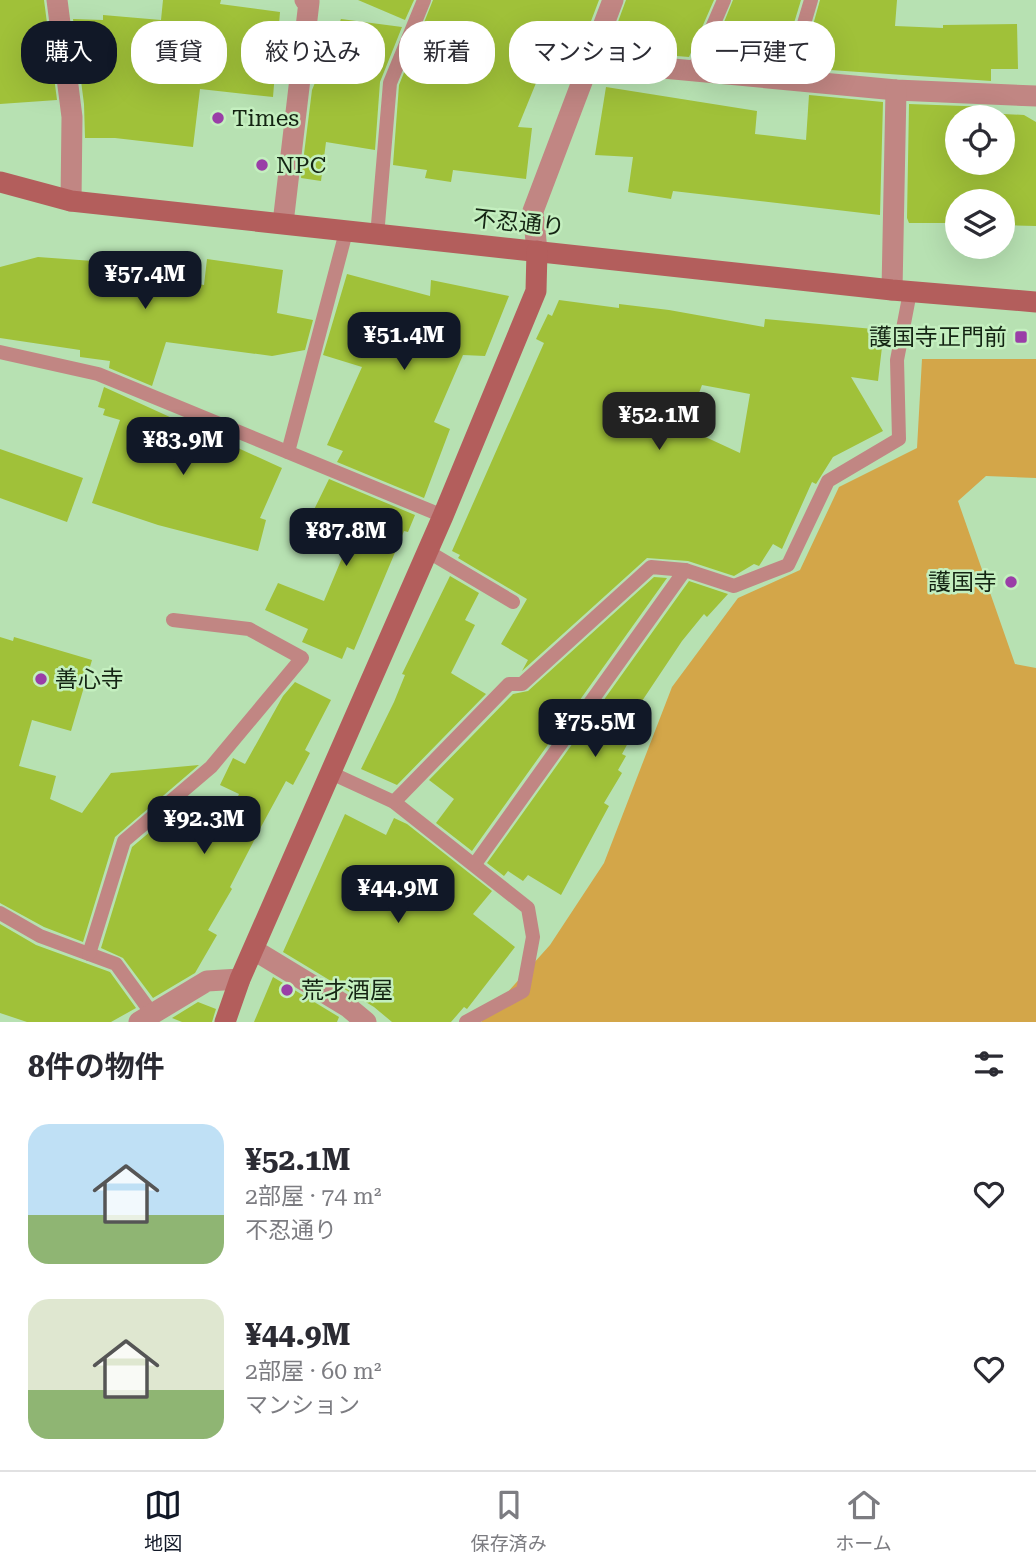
<!DOCTYPE html>
<html lang="ja">
<head>
<meta charset="utf-8">
<style>
  :root { --surface:#fff; --page:#f2f2f3; --text:#2b2b33; --muted:#7c7c81; --line:#e1e1e2; --accent:#111827 }
  body { margin:0; font-family:"Roboto Serif","Noto Sans JP",serif; background:var(--page); color:var(--text); height:100vh; display:flex; flex-direction:column; font-size:26px; white-space:nowrap }
  * { box-sizing:border-box; margin:0 }
  p { font-size:23px; color:var(--muted) }
  .icon { flex:none; width:38px; height:38px; fill:none; stroke:currentColor; stroke-width:2; stroke-linecap:round; stroke-linejoin:round }
  .map { position:relative; height:1022px; overflow:hidden }
  .details { display:flex; flex-direction:column; background:var(--surface); flex:1 }
  .details>* { flex:none }
  .guide { position:absolute; left:21px; top:21px; width:994px; height:63px; display:flex; gap:14px }
  .tools { position:absolute; left:945px; top:105px; display:grid; gap:14px }
  .tools a { display:grid; place-items:center; width:70px; height:70px; border-radius:50%; background:var(--surface); box-shadow:0 7px 28px #0002; font-size:35px }
  .price { position:absolute; translate:-50% -60px; padding:0 16px; border-radius:14px; background:var(--accent); color:#fff; font-size:23px; line-height:46px; filter:drop-shadow(0 2px 4px #0008) }
  .price::after { content:''; position:absolute; left:50%; top:42px; width:21px; height:16px; margin-left:-10px; background:inherit; clip-path:polygon(0 0,100% 0,50% 100%) }
  .price.on { background:#222; color:#fff }
  ul { padding:0; list-style:none }
  li { display:flex; align-items:center; gap:21px; height:175px; padding:0 28px }
  li span { display:grid; place-items:center; flex:none; width:196px; height:140px; border-radius:21px; color:#555 }
  li>.icon { margin-inline-start:auto }
  span .icon { width:84px; height:84px; fill:#fffc; stroke-width:1 }
  li b { font-size:30px }
  h2 { display:flex; justify-content:space-between; align-items:center; height:84px; padding:0 28px; font-size:30px }
  .chip { padding:0 24px; border-radius:28px; background:var(--surface); box-shadow:0 7px 28px #0002; font-size:24px; line-height:63px }
  .chip.on { background:var(--accent); color:#fff }
  .tab-bar { display:flex; justify-content:space-around; align-items:center; height:98px; border-top:2px solid var(--line); background:var(--surface); font-size:19px; color:var(--muted) }
  .tab-bar a { display:grid; justify-items:center; gap:4px }
  .tab-bar .on { color:var(--accent) }
  .map>svg:first-child { display:block }
  .green { fill:#d3a649 }
  .building { fill:#a0c139; fill-rule:evenodd }
  .lines { fill:none; stroke-linecap:round; stroke-linejoin:round }
  .lane { stroke:#c18683; stroke-width:14 }
  .street { stroke:#c18683; stroke-width:21 }
  .secondary { stroke:#b35e5c; stroke-width:21 }
  .poi-dot { fill:#9a3ea7; stroke:#c4efbf; stroke-width:2.5 }
  .labels { text-anchor:middle; dominant-baseline:central; stroke-width:5; stroke-linejoin:round; paint-order:stroke }
  .poi-label { font-size:23px; fill:#142413; stroke:#c4efbf; text-anchor:start }
  .street-label { font-size:23px; fill:#142413; stroke:#c4efbf }
</style>
</head>
<body>
<div class="map">
<svg width="1036" height="1022" viewBox="0 0 1036 1022">
  <rect width="100%" height="100%" fill="#b7e1b2"/>
  <path class="green" d="M922,359H1036V478L986,476L958,501L1015,664L1036,668V1022H481L550,945L604,863L672,687L738,598L800,570L839,487L917,448Z"/>
  <g class="building">
    <path d="M0,0H44L57,100L0,104Z"/>
    <path d="M163,0H221L220,4L280,12L273,97L200,89L193,147L115,138H85L84,104L73,19L103,20V15L161,20Z"/>
    <path d="M358,0H414L405,20Z"/>
    <path d="M433,0H599L588,29L580,26L578,31L561,22L518,127L532,128L526,179L453,170L451,182L425,178L427,170L393,165L399,85Z"/>
    <path d="M626,0H714L689,57L652,54L612,38Z"/>
    <path d="M733,0H801L781,66L709,59Z"/>
    <path d="M820,0H897L895,26L943,28V25L1017,24L1018,69H991V81L801,68Z"/>
    <path d="M341,19L402,27L380,82L375,150L326,142L321,181L301,178L312,90Z"/>
    <path d="M606,87L757,111L755,134L806,140L809,95L883,102L880,215L673,191L671,199L628,192L633,157L595,155Z"/>
    <path d="M909,104L991,107V117H957V163H1003V114L1024,115L1036,122V226L1003,225V201H957V223H909L907,218Z"/>
    <path d="M38,257L93,261V257L133,263L132,270L204,285L207,259L283,270L277,313L313,320L305,350L272,356L166,342L152,386L109,368L110,361L80,357V350L0,338V267Z"/>
    <path d="M347,274L430,296L431,280L509,296L485,356L463,355L434,422L450,429L424,498L337,462L343,451L327,445L362,367L323,355Z"/>
    <path d="M559,300L619,308V304L669,310L764,327L765,319L884,330L878,381L851,377L883,431L833,457L816,484L812,482L782,549L773,544L759,566L754,564L734,576L688,561L647,558L522,671L528,660L501,644L527,599L458,558L460,555L452,551L544,343L536,339L548,314L552,316ZM702,385L750,394L740,453L686,428Z"/>
    <path d="M104,387L282,468L260,518L266,520L258,551L158,525L92,503L120,420L103,415L105,409L98,407Z"/>
    <path d="M0,449L83,478L67,522L0,498Z"/>
    <path d="M329,479L415,515L408,532L404,531L354,650L347,647L342,659L302,642L308,629L265,610L278,583L324,601L347,546L306,526Z"/>
    <path d="M450,576L479,593L465,620L475,625L451,673L486,694L397,785L361,769L394,702L405,675L402,674Z"/>
    <path d="M654,577L667,578L472,851L436,823L454,799L429,780L513,694L528,691Z"/>
    <path d="M689,581L728,594L707,617L704,614L682,641L640,704L647,708L622,754L626,756L618,770L622,773L604,803L609,806L561,895L528,875L523,881L508,871L504,876L487,863Z"/>
    <path d="M0,637L13,641L14,637L92,660L71,731L32,720L19,766L56,776L50,799L82,813L111,773L199,765L115,837L83,942L44,927L0,903Z"/>
    <path d="M295,682L331,700L305,750L310,753L293,785L286,781L262,825L230,887L232,889L208,930L217,935L195,973L153,998L123,958L101,948L132,847L176,810L219,838L239,794L220,785L233,758L245,764L283,696Z"/>
    <path d="M345,814L386,835L394,818L407,824L492,891L473,914L515,947L467,1009L464,1007L451,1022H392L374,1007L283,952Z"/>
    <path d="M0,924L36,945L110,972L136,1008L111,1022H27L0,1013Z"/>
    <path d="M273,977L339,1017L337,1022H254Z"/>
    <path d="M198,1002L216,1009L212,1022H182L172,1018Z"/>
  </g>
  <g class="lines">
    <g class="lane">
      <path d="M693,72L724,0"/>
      <path d="M787,81L811,0"/>
      <path d="M377,236L390,83L424,0"/>
      <path d="M0,352L98,374L443,516"/>
      <path d="M288,452L346,232"/>
      <path d="M427,551L513,602"/>
      <path d="M331,773L394,802L528,908L533,937L523,991L466,1022"/>
      <path d="M394,802L509,684H522L651,567L685,570L734,586L788,565L828,481L899,439L897,360L910,292"/>
      <path d="M475,864L685,570"/>
      <path d="M0,913L40,936L116,964L153,1015"/>
      <path d="M89,954L124,841L211,767L302,658L249,629L173,620"/>
    </g>
    <g class="street">
      <path d="M57,0L72,117L71,201"/>
      <path d="M588,61L896,90L1036,96"/>
      <path d="M283,223L309,2L305,0"/>
      <path d="M537,251L533,211L613,0"/>
      <path d="M892,290L896,90"/>
      <path d="M254,950L348,1007L366,1022"/>
      <path d="M139,1022L207,981L240,979"/>
    </g>
    <g class="secondary">
      <path d="M0,182L71,201L892,290L1036,302"/>
      <path d="M225,1022L240,979L443,516L536,291L537,251"/>
    </g>
  </g>
  <g class="poi-dot">
    <circle cx="218" cy="118" r="7"/>
    <circle cx="262" cy="165" r="7"/>
    <rect x="1014" y="330" width="14" height="14" rx="3.5"/>
    <circle cx="1011" cy="582" r="7"/>
    <circle cx="41" cy="679" r="7"/>
    <circle cx="287" cy="990" r="7"/>
  </g>
  <g class="labels">
    <g class="poi-label">
      <text x="232" y="118">Times</text>
      <text x="276" y="165">NPC</text>
      <text x="1007" y="337" text-anchor="end">護国寺正門前</text>
      <text x="997" y="582" text-anchor="end">護国寺</text>
      <text x="55" y="679">善心寺</text>
      <text x="301" y="990">荒才酒屋</text>
    </g>
    <g class="street-label">
      <text transform="translate(519 223) rotate(6)">不忍通り</text>
    </g>
  </g>
</svg>
<div class="tools">
<a><svg class="icon" aria-label="locate" viewBox="0 0 24 24"><circle cx="12" cy="12" r="6"/><path d="M12 2v4M12 18v4M2 12h4M18 12h4"/></svg></a>
<a><svg class="icon" aria-label="layers" viewBox="0 0 24 24"><path d="M12 4l9 5-9 5-9-5zM3 14l9 5 9-5"/></svg></a>
</div>
<b class="price" style="left:145px;top:311px">¥57.4M</b>
<b class="price" style="left:404px;top:372px">¥51.4M</b>
<b class="price on" style="left:659px;top:452px">¥52.1M</b>
<b class="price" style="left:183px;top:477px">¥83.9M</b>
<b class="price" style="left:346px;top:568px">¥87.8M</b>
<b class="price" style="left:595px;top:759px">¥75.5M</b>
<b class="price" style="left:204px;top:856px">¥92.3M</b>
<b class="price" style="left:398px;top:925px">¥44.9M</b>
<div class="guide">
<a class="chip on">購入</a>
<a class="chip">賃貸</a>
<a class="chip">絞り込み</a>
<a class="chip">新着</a>
<a class="chip">マンション</a>
<a class="chip">一戸建て</a>
</div>
</div>
<section class="details">
<h2>8件の物件<svg class="icon" aria-label="filters" viewBox="0 0 24 24"><path d="M4 7h16M4 17h16"/><circle cx="9" cy="7" r="2"/><circle cx="15" cy="17" r="2"/></svg></h2>
<ul>
<li><span style="background:linear-gradient(#bfe0f5 65%,#8fb573 0)"><svg class="icon" aria-label="home" viewBox="0 0 24 24"><path d="M3 11l9-7 9 7M6 9v11h12V9"/></svg></span><div><b>¥52.1M</b><p>2部屋 · 74 m²</p><p>不忍通り</p></div><svg class="icon" aria-label="heart" viewBox="0 0 24 24"><path d="M12 20l-8-8c-3-5 5-10 8-4 3-6 11-1 8 4z"/></svg></li>
<li><span style="background:linear-gradient(#dfe7d0 65%,#8fb573 0)"><svg class="icon" aria-label="home" viewBox="0 0 24 24"><path d="M3 11l9-7 9 7M6 9v11h12V9"/></svg></span><div><b>¥44.9M</b><p>2部屋 · 60 m²</p><p>マンション</p></div><svg class="icon" aria-label="heart" viewBox="0 0 24 24"><path d="M12 20l-8-8c-3-5 5-10 8-4 3-6 11-1 8 4z"/></svg></li>
</ul>
</section>
<nav class="tab-bar">
<a class="on"><svg class="icon" aria-label="map" viewBox="0 0 24 24"><path d="M3 6l6-2 6 2 6-2v14l-6 2-6-2-6 2zM9 4v14M15 6v14"/></svg>地図</a>
<a><svg class="icon" aria-label="saved" viewBox="0 0 24 24"><path d="M7 4h10v16l-5-4-5 4z"/></svg>保存済み</a>
<a><svg class="icon" aria-label="home" viewBox="0 0 24 24"><path d="M3 11l9-7 9 7M6 9v11h12V9"/></svg>ホーム</a>
</nav>
</body>
</html>
